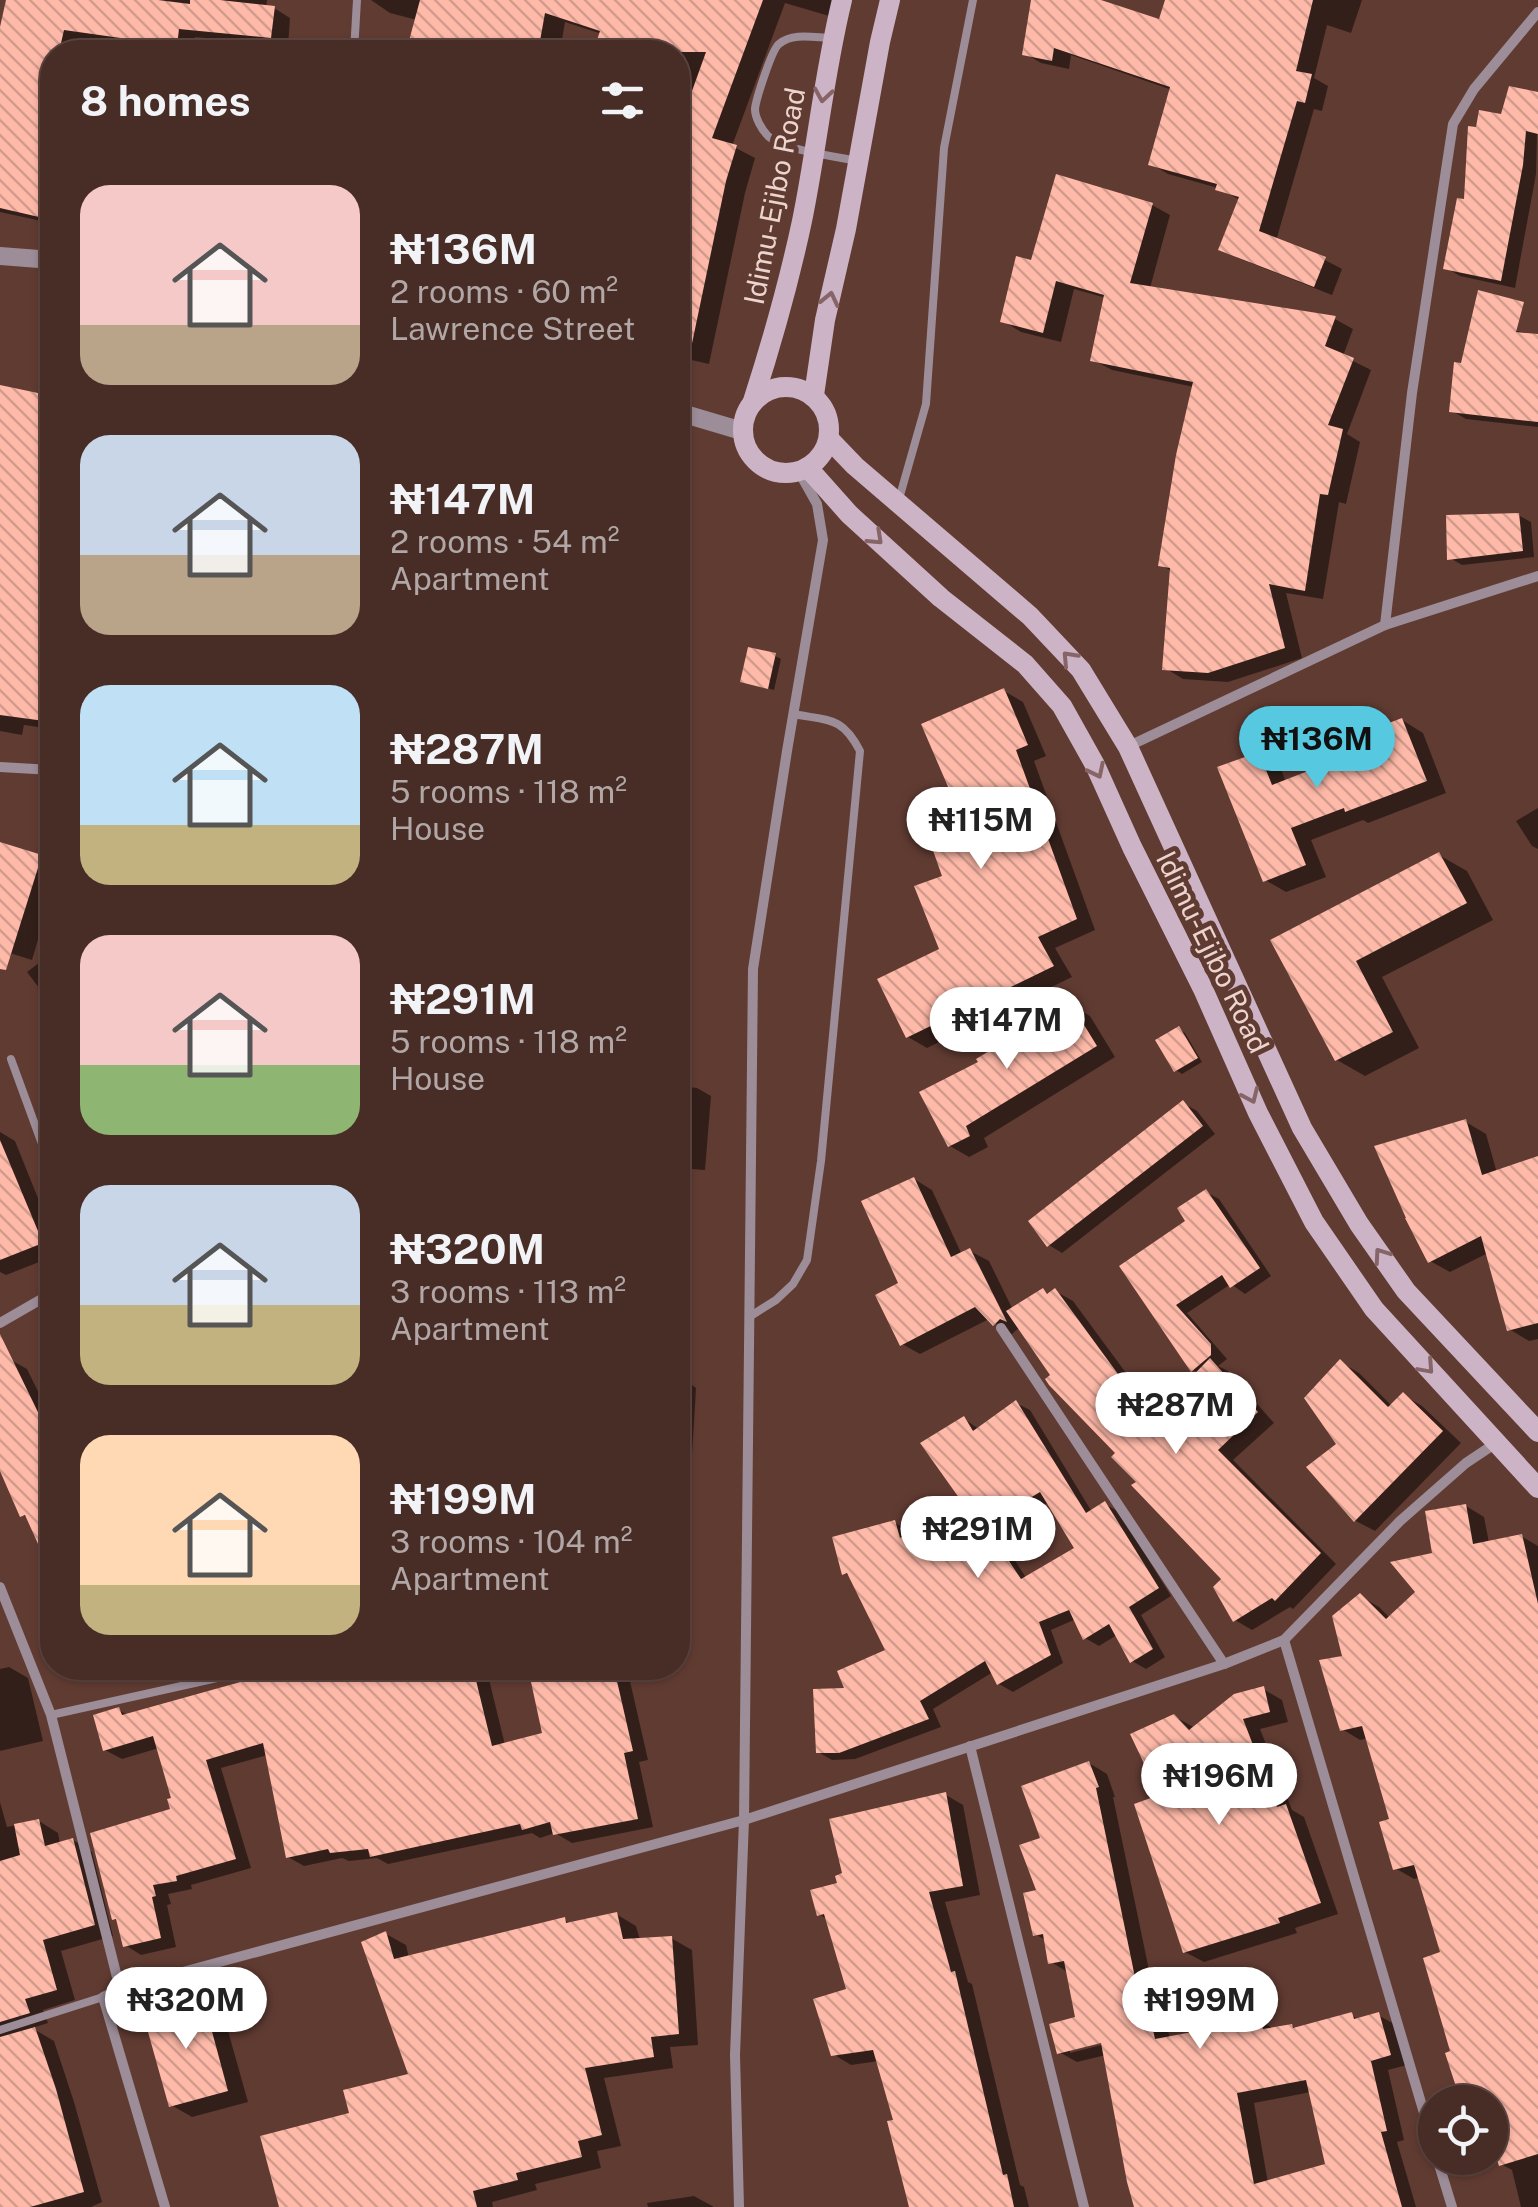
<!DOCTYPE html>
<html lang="en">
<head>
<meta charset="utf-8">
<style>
  :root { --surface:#482c26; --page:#523832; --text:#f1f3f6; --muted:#b1a7a7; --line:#604843; --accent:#56c9e1 }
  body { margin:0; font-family:"Public Sans",sans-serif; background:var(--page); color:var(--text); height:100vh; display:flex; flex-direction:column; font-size:38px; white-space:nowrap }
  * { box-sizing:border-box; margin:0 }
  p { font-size:32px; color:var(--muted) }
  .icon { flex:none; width:55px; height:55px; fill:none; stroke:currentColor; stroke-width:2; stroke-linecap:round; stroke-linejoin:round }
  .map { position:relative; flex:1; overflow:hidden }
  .side { position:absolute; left:40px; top:40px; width:650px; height:1640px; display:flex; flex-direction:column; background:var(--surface); border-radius:40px; box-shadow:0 2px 8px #0004,0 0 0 2px var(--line) }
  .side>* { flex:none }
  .fabs { position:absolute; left:1418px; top:2085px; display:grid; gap:20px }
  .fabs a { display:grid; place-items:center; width:90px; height:90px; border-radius:50%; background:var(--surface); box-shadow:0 2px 8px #0004,0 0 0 2px var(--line); font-size:50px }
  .price { position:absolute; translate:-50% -85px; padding:0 22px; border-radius:35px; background:#fff; color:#222; font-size:32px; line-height:65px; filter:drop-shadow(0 2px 5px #0008) }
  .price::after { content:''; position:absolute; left:50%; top:60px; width:30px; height:22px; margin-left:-15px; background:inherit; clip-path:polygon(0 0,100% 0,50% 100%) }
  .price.active { background:var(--accent); color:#111 }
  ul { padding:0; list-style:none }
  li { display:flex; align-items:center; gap:30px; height:250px; padding:0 40px }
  li span { display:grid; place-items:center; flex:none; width:280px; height:200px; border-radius:30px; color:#555 }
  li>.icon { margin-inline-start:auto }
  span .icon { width:120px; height:120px; fill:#fffc; stroke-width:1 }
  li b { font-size:42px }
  h2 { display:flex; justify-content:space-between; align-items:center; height:120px; padding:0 40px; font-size:42px }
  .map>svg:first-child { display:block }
  .shadow { fill:#0007; fill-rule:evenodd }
  .building { fill:url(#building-back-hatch); fill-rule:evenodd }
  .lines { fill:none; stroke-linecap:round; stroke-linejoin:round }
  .service { stroke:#9c8d98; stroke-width:8 }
  .minor { stroke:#9c8d98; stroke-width:10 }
  .tertiary { stroke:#9c8d98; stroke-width:18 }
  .secondary { stroke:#ccb4c6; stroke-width:20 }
  .oneway { stroke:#866566 }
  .labels { text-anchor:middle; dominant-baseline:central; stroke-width:10; stroke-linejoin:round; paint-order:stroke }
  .street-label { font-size:28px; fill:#ecd4cf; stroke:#603b32 }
</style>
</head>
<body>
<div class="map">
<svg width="1538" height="2207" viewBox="0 0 1538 2207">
  <defs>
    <pattern id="building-back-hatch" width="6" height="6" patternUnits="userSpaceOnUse" patternTransform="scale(2.5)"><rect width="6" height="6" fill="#ffb9a8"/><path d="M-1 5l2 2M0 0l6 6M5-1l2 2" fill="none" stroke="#d19b8e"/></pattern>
  </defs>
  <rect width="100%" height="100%" fill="#603b32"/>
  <g class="shadow">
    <path d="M9,0H267L266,8H274L290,18L288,46L195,37L193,52L129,45L127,52H52V166L47,192L52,195L46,222L0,212V39Z"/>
    <path d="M371,0H841L836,18L785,3L732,146L755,158L745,193L709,364L678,357V52H596L602,34L565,22L560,52H415L410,49L417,20L390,13Z"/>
    <path d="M1034,0H1093L1161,22L1203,0H1362L1351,33L1327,25L1314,78L1328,86L1322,111L1314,109L1276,241L1325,260L1342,269L1332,295L1238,258L1221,248L1240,200L1218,188L1168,174L1151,164L1172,90L1071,55L1069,69L1041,63L1024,53Z"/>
    <path d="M1538,95L1536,174L1515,288L1460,276L1446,268L1466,202L1503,117Z"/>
    <path d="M1152,205L1170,215L1150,288L1335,319L1353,329L1343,356L1371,370L1347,434L1360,442L1346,504L1339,502L1323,599L1286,593L1302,658L1228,682L1183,679L1165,668L1173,572L1161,565L1194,387L1112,370L1093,360L1106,298L1074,289L1061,342L1021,332L1003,321L1033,263Z"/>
    <path d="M1473,323L1538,335V427L1466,419L1452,411Z"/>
    <path d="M43,371L52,373V729L24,725L22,735L0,731V388L37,396Z"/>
    <path d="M1518,515L1531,522L1534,557L1462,565L1450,558Z"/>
    <path d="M775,656L781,659L774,690L743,681Z"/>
    <path d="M1004,691L1023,702L1046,756L1034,761L1095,930L1055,948L1072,977L927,1048L908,1037L942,950L945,877L956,798Z"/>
    <path d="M1402,720L1423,733L1446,793L1368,823L1363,820L1311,840L1326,877L1286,892L1265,880L1258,754L1280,767L1286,782L1330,765Z"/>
    <path d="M678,808L682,811V868H678Z"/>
    <path d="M1538,808V849L1532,846L1516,821Z"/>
    <path d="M0,845L41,857L52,864V892L32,960L0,950Z"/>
    <path d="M1439,855L1467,871L1493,920L1382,977L1419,1048L1365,1076L1337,1060L1274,941Z"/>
    <path d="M52,953V1005L27,972Z"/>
    <path d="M1070,1005L1090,1016L1115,1057L984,1138L988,1147L969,1157L950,1146L982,1064Z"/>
    <path d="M1179,1029L1185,1033L1202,1062L1182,1074L1176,1070Z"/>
    <path d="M678,1086L697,1088L711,1096L705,1170L678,1168Z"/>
    <path d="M1183,1103L1197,1111L1215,1134L1062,1253L1049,1245Z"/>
    <path d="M1466,1122L1486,1134L1497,1173L1538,1159V1339L1529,1341L1509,1329L1488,1253L1450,1272L1430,1261Z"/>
    <path d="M0,1132L15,1141L52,1233V1257L6,1275L0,1272Z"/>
    <path d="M914,1179L932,1190L962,1255L970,1251L989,1261L1013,1310L1044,1291L1050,1295L1055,1291L1073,1301L1157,1415L1199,1373L1193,1370L1123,1266L1189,1222L1206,1192L1219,1199L1271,1276L1245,1294L1231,1284L1187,1313L1227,1359L1218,1366L1228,1371L1274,1423L1233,1460L1336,1564L1293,1609L1290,1607L1252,1630L1235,1620L1225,1580L1140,1483L1019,1328L1012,1334L989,1319L920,1354L902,1344V1284Z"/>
    <path d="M678,1267L692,1275V1385L696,1388L692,1455L678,1454Z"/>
    <path d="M11,1360L27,1369L52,1420V1569L29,1518L22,1515L0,1465V1365Z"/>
    <path d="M1340,1362L1359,1373L1392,1406L1403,1395L1422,1406L1461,1443L1375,1531L1356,1521L1309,1467L1339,1444Z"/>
    <path d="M1016,1403L1030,1410L1092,1512L1105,1504L1119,1512L1171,1596L1141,1615L1165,1657L1146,1669L1132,1661L1117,1635L1099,1646L1085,1638L1076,1619L1051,1630L1063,1663L1013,1692L999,1684L993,1672L933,1709L941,1727L855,1759L832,1760L818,1752L848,1691L889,1652L852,1577L844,1573L895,1523L908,1530L910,1535L966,1503L964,1419L979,1429ZM1049,1502L1077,1548L1027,1579L997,1533Z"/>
    <path d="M1466,1506L1484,1517L1489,1543L1521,1536L1538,1546V2207H1521L1512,2170L1501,2164L1490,2129V2102H1463L1448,2054L1453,2053L1443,1953L1420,1877L1414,1879L1395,1868L1392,1821L1368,1738L1360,1740L1342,1729L1345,1658L1360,1596L1379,1607L1390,1618L1419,1592L1435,1555Z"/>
    <path d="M9,1667L28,1678L43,1741L0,1751V1669Z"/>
    <path d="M96,1668H143L113,1678Z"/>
    <path d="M318,1668H498L487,1671L505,1745L545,1735L531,1668H627L648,1760L639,1762L653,1827L572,1843L555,1833L540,1838L532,1833L388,1864L377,1858L349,1861L342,1858L304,1866L288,1857L268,1755L221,1768L251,1868L191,1885L192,1889L168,1894L171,1904L167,1905L176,1947L141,1955L125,1945L119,1922L114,1919L173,1811L174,1800L159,1748L122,1759L105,1750L119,1710L129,1716L244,1683Z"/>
    <path d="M1263,1689L1282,1700L1288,1722L1260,1729L1292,1810L1304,1817L1338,1914L1295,1928L1297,1933L1204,1962L1185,1952L1162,1796L1174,1716L1195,1728Z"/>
    <path d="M1089,1763L1107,1774L1115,1797H1113L1154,1994L1161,1998L1170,2039L1261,2021L1275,2030L1292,2026L1297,2029L1351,2015L1360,2020L1378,2015L1396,2025L1407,2065L1388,2070L1404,2140L1397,2142L1416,2207H1136L1106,2055L1077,2062L1059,2052L1078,2019L1069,1973L1051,1962L1047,1941L1035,1934L1043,1839ZM1112,2037L1113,2042L1070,2053V2048ZM1311,2092L1328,2166L1268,2183L1254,2103Z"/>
    <path d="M946,1795L963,1805L980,1895L945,1902L968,1982L972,1984L1020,2185L1024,2187L1029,2207H911L897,2121L879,2061L851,2065L833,2054L849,1991L828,1920L819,1914L841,1885Z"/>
    <path d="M0,1802L7,1827L39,1821L58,1833L60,1844L73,1840L92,1852L113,1936L61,1951L75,2000L43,2010L48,2023L32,2028L54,2041L74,2102L102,2202L91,2207H0Z"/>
    <path d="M616,1914L636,1926L640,1940L671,1938L692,1950L698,2045L670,2047L673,2068L604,2078L621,2146L597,2151L601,2168L535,2184L537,2190L492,2202L493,2207H281L352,2115L411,2076L386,1934L406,1945L409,1958L564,1920L571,1924Z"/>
    <path d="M202,2001L223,2013L248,2102L192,2117L171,2105Z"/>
    <path d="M694,2196L714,2207H648L647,2203Z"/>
  </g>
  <g class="building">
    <path d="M6,0H158L190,4V0H220L275,6L271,38L179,29L177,46L64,30L59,52H52V220L0,208V27Z"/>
    <path d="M420,0H763L712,138L737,145L726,181L690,353L678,352V130L706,52H593L600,31L545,13L538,52H406Z"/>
    <path d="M1031,0H1101L1159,19L1165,0H1313L1296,71L1312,74L1305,103L1297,101L1259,231L1326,257L1314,287L1218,250L1239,197L1215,190L1217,184L1148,165L1170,87L1054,48L1052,61L1022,55Z"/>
    <path d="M1509,86L1538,92V134L1526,131L1523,165L1501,281L1443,269L1457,198L1464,199L1468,126L1476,127L1479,110L1501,114Z"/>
    <path d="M1056,174L1153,203L1130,283L1336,316L1325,346L1354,358L1328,425L1343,429L1328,495L1320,494L1305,591L1269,584L1285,648L1208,673L1162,670L1170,568L1158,566L1176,455L1193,382L1090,361L1104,295L1056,281L1043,333L1000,322L1016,256L1031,260Z"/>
    <path d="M1478,290L1524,302L1516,332L1538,334V422L1449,412L1454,362L1461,363Z"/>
    <path d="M0,385L52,396V722L0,715Z"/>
    <path d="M1519,513L1523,551L1447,560L1446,515Z"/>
    <path d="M748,647L776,653L768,689L740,682Z"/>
    <path d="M1004,688L1028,745L1016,750L1077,919L1038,937L1054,966L906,1038L877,979L939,949L914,886L942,876L918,808L952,796L921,724Z"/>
    <path d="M1402,718L1427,781L1345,812L1344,808L1291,828L1306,865L1263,882L1217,767L1259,752L1272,785L1326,764L1321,749Z"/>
    <path d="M0,842L42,855L6,970L0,969Z"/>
    <path d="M1439,852L1467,903L1356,961L1393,1032L1335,1061L1270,940Z"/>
    <path d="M1070,1002L1097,1046L966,1126L970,1136L948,1147L919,1092L978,1062L976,1059Z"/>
    <path d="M1179,1026L1198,1058L1174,1072L1155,1040Z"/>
    <path d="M1183,1100L1203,1126L1047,1247L1028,1221Z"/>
    <path d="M1466,1119L1482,1175L1538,1156V1323L1507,1331L1481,1236L1428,1263L1405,1218H1406L1374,1146Z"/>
    <path d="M0,1140L43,1243L0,1260Z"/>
    <path d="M914,1177L951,1257L970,1248L1007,1322L1000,1319L993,1326L975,1307L900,1346L875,1295L898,1283L861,1201Z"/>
    <path d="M1206,1189L1260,1268L1230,1288L1222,1275L1176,1305L1211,1344V1355L1191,1372L1119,1266L1185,1221L1177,1208Z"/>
    <path d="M1043,1288L1047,1294L1055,1288L1118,1374L1116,1376L1153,1416L1210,1358L1258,1412L1218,1450L1321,1553L1275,1601L1272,1598L1233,1622L1213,1587L1221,1579L1131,1485L1136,1482L1111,1457L1115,1453L1049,1385L1045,1379L1050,1375L1006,1311Z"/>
    <path d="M0,1334L52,1441V1575L25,1515L20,1517L0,1471Z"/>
    <path d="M1340,1359L1388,1407L1403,1392L1443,1431L1354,1522L1306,1467L1336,1444L1304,1398Z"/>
    <path d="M1016,1400L1086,1513L1105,1501L1159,1588L1129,1607L1153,1649L1130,1663L1109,1624L1083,1640L1069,1610L1039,1622L1051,1655L997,1685L985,1661L920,1701L929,1719L839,1753H816L813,1689L844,1688L837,1671L885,1650L847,1573L842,1575L832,1537L895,1520L900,1538L962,1502L920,1443L964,1416L973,1431ZM1040,1492L1074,1548L1021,1579L985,1525Z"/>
    <path d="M1466,1504L1473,1544L1522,1534L1538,1604V2154L1499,2166L1490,2138V2102H1461L1445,2053L1450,2051L1423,1958L1440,1952L1414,1865L1393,1870L1379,1822L1389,1819L1362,1726L1340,1731L1319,1660L1342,1656L1332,1616L1360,1593L1386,1619L1415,1592L1390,1562L1432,1553L1425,1511Z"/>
    <path d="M307,1668H473L492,1746L542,1733L528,1668H614L633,1751L624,1753L638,1819L553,1835L550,1822L522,1830L520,1824L370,1857L368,1849L330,1853L328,1849L286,1858L263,1743L206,1760L236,1859L176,1876L177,1881L153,1885L156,1896L152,1897L161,1938L123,1947L116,1919L112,1920L90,1833L170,1809L167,1799L171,1798L153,1736L103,1751L93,1715L119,1707L122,1715L244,1681Z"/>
    <path d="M1264,1686L1270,1712L1243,1719L1277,1807L1286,1804L1321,1903L1278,1918L1280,1923L1183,1953L1134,1804L1159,1795L1130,1734L1174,1714L1189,1730L1234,1694Z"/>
    <path d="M1089,1761L1099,1787L1096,1788L1137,1987L1143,1985L1155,2039L1261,2019L1263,2029L1292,2024L1293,2028L1352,2012L1354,2019L1379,2012L1391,2055L1371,2061L1387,2131L1381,2132L1402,2207H1134L1127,2182L1101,2043L1057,2054L1049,2024L1075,2017L1064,1961L1048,1964L1043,1934L1033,1936L1023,1893L1036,1890L1019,1845L1040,1838L1021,1786ZM1306,2080L1325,2164L1254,2184L1237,2093Z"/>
    <path d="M946,1792L963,1886L929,1892L951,1972L955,1971L1003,2175L1007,2174L1014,2207H909L887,2121L893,2120L873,2050L831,2056L813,1999L846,1989L824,1914L817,1916L810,1890L837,1883L835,1876L842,1873L829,1819Z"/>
    <path d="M39,1819L45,1846L73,1838L95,1925L43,1940L57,1990L25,1999L30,2013L0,2022V1861L20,1855L14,1824Z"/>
    <path d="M617,1912L623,1939L672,1936L679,2034L651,2037L654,2057L585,2068L602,2135L578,2141L582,2157L516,2173L518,2180L473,2191L477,2207H279L260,2136L349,2113L343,2090L408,2074L361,1942L386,1931L394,1959L565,1917L566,1923Z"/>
    <path d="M203,1998L228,2091L169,2107L143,2014Z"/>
    <path d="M35,2027L56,2089L84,2192L30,2207H0V2037Z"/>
  </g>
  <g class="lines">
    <g class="service">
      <path d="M832,38C816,38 793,32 779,44C772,49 756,99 755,109C755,118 762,130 768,136C783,150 837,157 858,161"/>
      <path d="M354,52L357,0"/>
      <path d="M899,499L926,404L944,148L973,0"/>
      <path d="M11,1059L52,1171"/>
      <path d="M749,1317L776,1300L793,1284L807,1260L821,1161L860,751C842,716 829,721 793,714"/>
      <path d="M51,1715L262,1668"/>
      <path d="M0,2030L103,1997"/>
    </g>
    <g class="minor">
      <path d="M1385,625L1412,393L1453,124L1474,89L1538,12"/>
      <path d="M1129,746L1385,625L1538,576"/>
      <path d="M0,767L52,770"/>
      <path d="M0,1323L52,1293"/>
      <path d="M1001,1328L1224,1664"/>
      <path d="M0,1587L51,1715L120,1989"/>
      <path d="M1284,1640L1435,2150"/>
      <path d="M970,1746L1084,2207"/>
      <path d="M1437,2158L1452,2207"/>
      <path d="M165,2207L103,1997L120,1989L744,1820L1224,1664L1284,1640L1400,1521L1466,1463L1496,1443"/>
      <path d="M739,2207L735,2055L744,1820L753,969L787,751L823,540L817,504L799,472"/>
    </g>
    <g class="tertiary">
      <path d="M0,256L52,260"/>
      <path d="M678,412L742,431"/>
    </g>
    <g class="secondary">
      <circle cx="786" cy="430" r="43"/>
      <path d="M814,395L825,320L846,229L880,42L890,0"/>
      <path d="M753,401C772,342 789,282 802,221C817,148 824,73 842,0"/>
      <path d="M829,439L855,466L1030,616L1081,670L1128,747L1302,1128L1359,1224L1406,1291L1538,1432"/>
      <path d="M808,468L849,514L941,598L1025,664L1062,706L1095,765L1132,847L1203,989L1258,1113L1314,1222L1374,1309L1538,1488"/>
    </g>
  </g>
  <defs><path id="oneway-chevron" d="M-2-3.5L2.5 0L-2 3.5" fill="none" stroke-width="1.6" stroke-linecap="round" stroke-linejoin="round" transform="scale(2.5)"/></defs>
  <g class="oneway">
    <use href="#oneway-chevron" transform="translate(823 95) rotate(99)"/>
    <use href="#oneway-chevron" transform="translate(830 299) rotate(-77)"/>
    <use href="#oneway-chevron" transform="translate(876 538) rotate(43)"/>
    <use href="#oneway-chevron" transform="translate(1069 658) rotate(-133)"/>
    <use href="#oneway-chevron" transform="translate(1097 771) rotate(64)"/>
    <use href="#oneway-chevron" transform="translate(1251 1096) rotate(66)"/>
    <use href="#oneway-chevron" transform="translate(1381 1255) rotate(-125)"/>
    <use href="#oneway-chevron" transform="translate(1427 1367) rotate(48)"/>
  </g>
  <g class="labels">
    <g class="street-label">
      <text transform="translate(774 196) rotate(-79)">Idimu-Ejibo Road</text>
      <text transform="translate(1213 952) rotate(64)">Idimu-Ejibo Road</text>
    </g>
  </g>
</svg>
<div class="fabs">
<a><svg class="icon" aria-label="locate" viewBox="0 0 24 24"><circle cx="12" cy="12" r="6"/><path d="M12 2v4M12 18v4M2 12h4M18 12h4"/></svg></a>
</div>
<b class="price active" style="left:1317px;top:791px">₦136M</b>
<b class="price" style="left:981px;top:872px">₦115M</b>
<b class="price" style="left:1007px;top:1072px">₦147M</b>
<b class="price" style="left:1176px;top:1457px">₦287M</b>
<b class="price" style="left:978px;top:1581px">₦291M</b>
<b class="price" style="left:1219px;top:1828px">₦196M</b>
<b class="price" style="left:186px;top:2052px">₦320M</b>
<b class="price" style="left:1200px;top:2052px">₦199M</b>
<section class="side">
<h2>8 homes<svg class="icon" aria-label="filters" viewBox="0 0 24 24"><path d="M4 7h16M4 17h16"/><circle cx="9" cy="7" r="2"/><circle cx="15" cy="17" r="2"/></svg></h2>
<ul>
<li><span style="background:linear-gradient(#f6c9c9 70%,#b9a48a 0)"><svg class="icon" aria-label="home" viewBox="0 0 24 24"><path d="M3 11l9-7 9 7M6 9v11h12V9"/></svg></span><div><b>₦136M</b><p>2 rooms · 60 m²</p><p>Lawrence Street</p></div></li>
<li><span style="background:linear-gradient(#c9d6e8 60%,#b9a48a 0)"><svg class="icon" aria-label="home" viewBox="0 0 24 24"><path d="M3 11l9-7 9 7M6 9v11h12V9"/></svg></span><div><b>₦147M</b><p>2 rooms · 54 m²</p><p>Apartment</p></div></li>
<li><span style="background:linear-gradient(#bfe0f5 70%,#c2b280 0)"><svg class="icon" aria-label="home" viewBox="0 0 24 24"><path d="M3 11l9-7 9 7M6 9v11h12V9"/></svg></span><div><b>₦287M</b><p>5 rooms · 118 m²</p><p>House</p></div></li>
<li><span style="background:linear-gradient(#f6c9c9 65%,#8fb573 0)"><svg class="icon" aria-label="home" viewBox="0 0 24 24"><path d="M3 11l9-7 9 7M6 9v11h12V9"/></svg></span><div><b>₦291M</b><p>5 rooms · 118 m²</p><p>House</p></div></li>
<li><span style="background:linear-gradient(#c9d6e8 60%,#c2b280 0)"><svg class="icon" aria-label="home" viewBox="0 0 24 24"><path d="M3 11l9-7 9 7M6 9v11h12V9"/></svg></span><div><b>₦320M</b><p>3 rooms · 113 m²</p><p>Apartment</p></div></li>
<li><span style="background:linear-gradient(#ffd9b3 75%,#c2b280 0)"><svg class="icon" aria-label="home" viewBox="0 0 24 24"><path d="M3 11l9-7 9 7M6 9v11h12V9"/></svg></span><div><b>₦199M</b><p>3 rooms · 104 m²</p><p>Apartment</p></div></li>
</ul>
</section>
</div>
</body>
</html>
